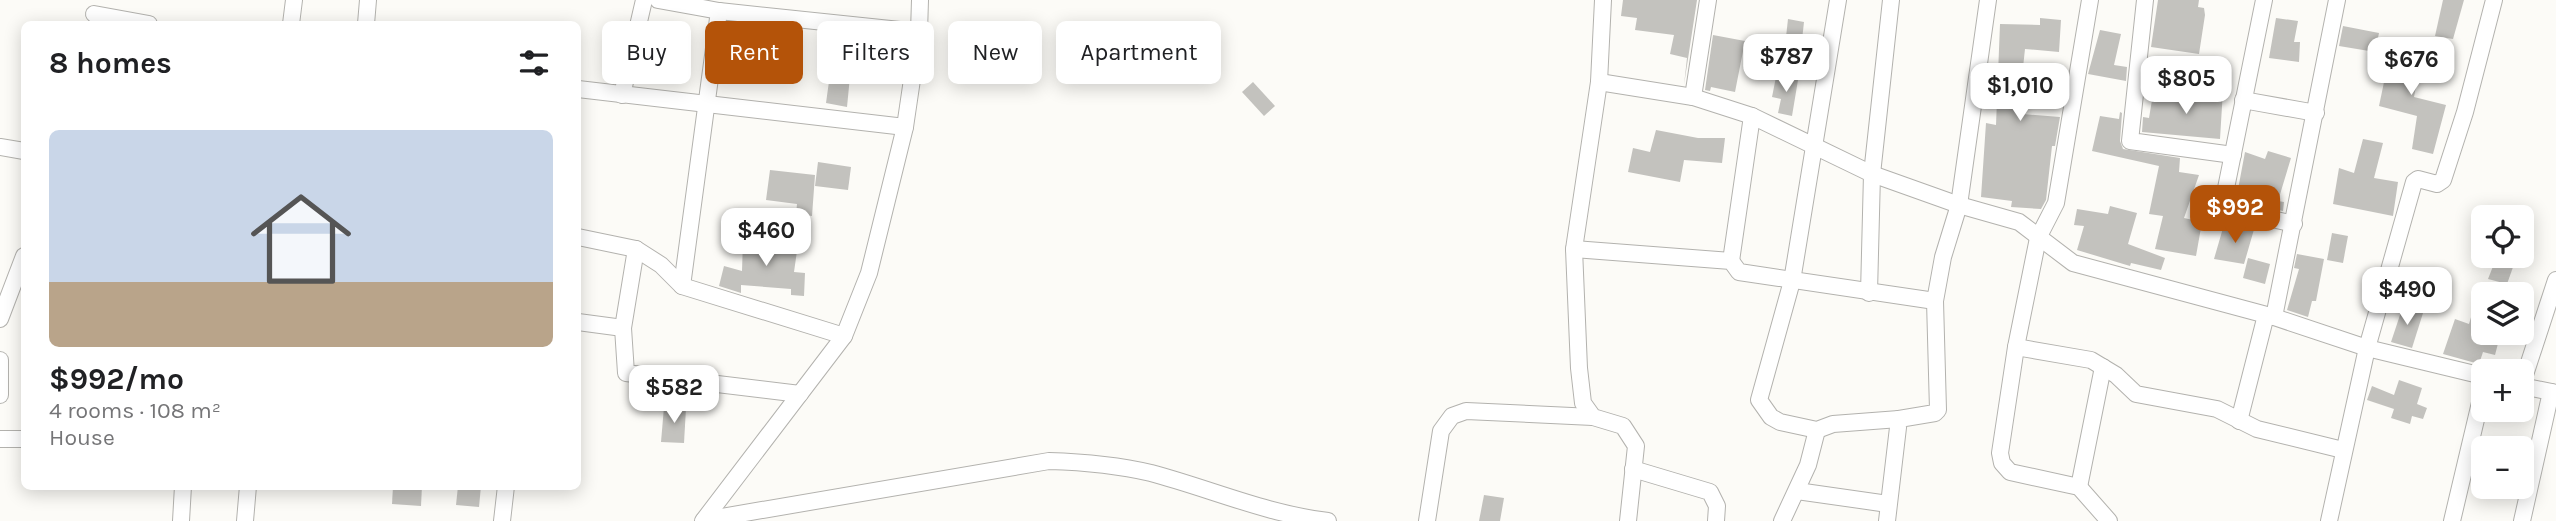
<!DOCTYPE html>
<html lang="en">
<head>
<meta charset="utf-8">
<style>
  :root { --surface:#fff; --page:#f6f6f6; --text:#202124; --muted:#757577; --accent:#b45309 }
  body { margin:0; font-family:Karla,sans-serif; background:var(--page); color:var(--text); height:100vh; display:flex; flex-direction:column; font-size:26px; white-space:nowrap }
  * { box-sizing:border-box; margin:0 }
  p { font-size:23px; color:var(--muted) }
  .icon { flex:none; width:38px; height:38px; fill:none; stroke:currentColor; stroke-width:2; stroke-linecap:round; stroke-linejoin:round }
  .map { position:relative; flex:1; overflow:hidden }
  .sheet { position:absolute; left:21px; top:21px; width:560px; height:469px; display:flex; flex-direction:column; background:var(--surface); border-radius:10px; box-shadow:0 4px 18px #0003 }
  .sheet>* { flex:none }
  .guide { position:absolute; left:602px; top:21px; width:665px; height:63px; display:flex; gap:14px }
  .controls { position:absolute; left:2471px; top:205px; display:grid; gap:14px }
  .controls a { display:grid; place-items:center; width:63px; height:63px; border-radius:10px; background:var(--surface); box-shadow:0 4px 18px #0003; font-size:35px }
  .price { position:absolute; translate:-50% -60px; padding:0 16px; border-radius:14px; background:#fff; color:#222; font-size:23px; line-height:46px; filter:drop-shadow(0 2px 4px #0008) }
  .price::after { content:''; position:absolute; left:50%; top:42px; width:21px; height:16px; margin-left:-10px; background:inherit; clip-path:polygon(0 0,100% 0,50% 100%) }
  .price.active { background:var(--accent); color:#fff }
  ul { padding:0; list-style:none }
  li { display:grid; align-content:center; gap:14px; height:371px; padding:0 28px }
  li span { display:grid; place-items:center; height:217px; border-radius:10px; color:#555 }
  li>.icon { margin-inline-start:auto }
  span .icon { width:126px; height:126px; fill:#fffc; stroke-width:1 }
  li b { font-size:30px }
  h2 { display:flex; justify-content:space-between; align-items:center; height:84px; padding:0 28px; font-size:30px }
  .pill { padding:0 24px; border-radius:10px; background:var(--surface); box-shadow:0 4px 18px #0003; font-size:24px; line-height:63px }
  .pill.active { background:var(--accent); color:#fff }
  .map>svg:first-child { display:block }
  .building { fill:#c3c2be }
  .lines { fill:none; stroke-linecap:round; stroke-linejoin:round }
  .minor-casing { stroke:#b3b2ae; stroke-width:18 }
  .minor { stroke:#fff; stroke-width:16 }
</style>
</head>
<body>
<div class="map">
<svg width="2556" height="521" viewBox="0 0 2556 521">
  <rect width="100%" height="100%" fill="#fcfbf7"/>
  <g class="building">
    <path d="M1623,0H1697L1684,85L1687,58L1670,54L1674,35L1635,30L1637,18L1621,16Z"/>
    <path d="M2158,0H2199L2198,7L2204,8L2205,15L2199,54L2151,47Z"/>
    <path d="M2443,0H2464L2453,39L2435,36Z"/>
    <path d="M2040,18L2061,20L2059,52L2025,49L2021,86L2024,87L2022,114L2060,117L2055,146H2052L2046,200L2041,209L2011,207L2012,201L1981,197L1986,123L1996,125L2000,24L2040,25Z"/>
    <path d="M2276,18L2298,21L2294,42H2300L2299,62L2269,58Z"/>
    <path d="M1788,19L1804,22L1802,40L1786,37Z"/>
    <path d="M2343,26L2379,33L2375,52L2339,46Z"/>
    <path d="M2100,30L2121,34L2114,65L2127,67L2126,81L2088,74Z"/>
    <path d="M1713,35L1745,41L1735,92L1711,87L1710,91L1705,90Z"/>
    <path d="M2392,44L2423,50L2414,97L2446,105L2433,154L2412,149L2417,116L2379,106Z"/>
    <path d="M829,53L852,56L847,107L826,103L831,67L827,66Z"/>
    <path d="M1776,77L1798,80L1792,116L1778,113L1781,99L1772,97Z"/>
    <path d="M1253,82L1275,106L1264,116L1242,92Z"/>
    <path d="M2203,89L2223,90L2220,139L2142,132L2143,117L2149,118L2153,94L2202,102Z"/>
    <path d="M2120,112L2122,113L2120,141L2123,149L2180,158L2179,172L2199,175L2184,218L2202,222L2196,256L2155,249L2163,216L2149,214L2159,166L2092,151L2100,116L2119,119Z"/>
    <path d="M1656,130L1698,138H1725L1722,163L1684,160L1680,182L1628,172L1633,148L1650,152Z"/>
    <path d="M2363,139L2383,143L2374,178L2398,182L2393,216L2333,204L2339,168L2354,173Z"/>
    <path d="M2268,151L2291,158L2278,201L2284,202L2283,211L2236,200L2245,152L2265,159Z"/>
    <path d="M818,162L851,167L848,190L815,186Z"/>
    <path d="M770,170L815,175L812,216L796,214L797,204L766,200Z"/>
    <path d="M2110,206L2137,213L2128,244L2165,258L2161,270L2131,263L2130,266L2077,250L2084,226L2074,225L2077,209L2108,214Z"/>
    <path d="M2243,223L2255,226L2244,264L2214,259L2223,228L2241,233Z"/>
    <path d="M2332,233L2348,236L2343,263L2327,260Z"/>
    <path d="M743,240L798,244L794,272L805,273L804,296L791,295V289L741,285V293L719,286L724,266L742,271Z"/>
    <path d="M2297,254L2324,259L2316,301H2312L2308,317L2287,310L2299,269L2294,268Z"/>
    <path d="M2497,256H2517L2507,284L2488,279Z"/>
    <path d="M2248,258L2270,264L2265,284L2243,278Z"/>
    <path d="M2479,290H2483V332H2501L2495,355L2483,352L2479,364L2443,354L2455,319L2469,324Z"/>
    <path d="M2403,306L2423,313L2412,348L2391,342Z"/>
    <path d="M2399,380L2422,388L2417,404L2427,408L2423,419L2412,416L2410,424L2391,418L2394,409L2367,400L2372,386L2394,395Z"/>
    <path d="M664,407L686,408L684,443L661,442Z"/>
    <path d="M393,486H422L421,506L392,504Z"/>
    <path d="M458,486H481L479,507L456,505Z"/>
    <path d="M1484,495L1504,498L1500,521H1479Z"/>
  </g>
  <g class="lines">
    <defs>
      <g id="minor">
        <path d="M658,0L719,11L919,32"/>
        <path d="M1603,0L1599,82L1574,249L1579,368L1583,403L1593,417L1623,426L1636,446L1628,521"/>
        <path d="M1838,0L1792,281L1759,400L1771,417L1780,422L1817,430L1833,424L1899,419"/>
        <path d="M2090,0L2056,203L2038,238L2016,347L2000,453L2002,463L2010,472L2079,487L2109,521"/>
        <path d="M2145,0L2130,141L2233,155"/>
        <path d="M2264,0L2223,203L2228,209L2294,224"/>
        <path d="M94,14L149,24"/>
        <path d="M291,24L294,0"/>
        <path d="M366,24L368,0"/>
        <path d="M1599,82L1693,97L1752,116L1872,174L1959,205L2019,222L2073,263L2274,317L2367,348L2483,376"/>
        <path d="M578,89L905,127"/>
        <path d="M622,95L644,0"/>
        <path d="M1693,97L1708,0"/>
        <path d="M2243,100L2316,113"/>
        <path d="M0,147L24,151"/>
        <path d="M578,237L636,249L661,265L682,286L844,336"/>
        <path d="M636,249L623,328L626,373L800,394"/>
        <path d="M1574,249L1731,261L1739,272L1935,301L1943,257L1959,205L1988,0"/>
        <path d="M1731,261L1752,116"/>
        <path d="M682,286L719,11"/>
        <path d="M1869,293L1872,174L1891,0"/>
        <path d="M2274,317L2337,0"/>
        <path d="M0,319L24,256"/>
        <path d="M578,322L623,328"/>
        <path d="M2016,347L2091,360L2116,375L2136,394L2217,409L2257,429L2343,450"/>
        <path d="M0,360V395"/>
        <path d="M2522,384L2556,280"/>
        <path d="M2522,386L2556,393"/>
        <path d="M2239,421L2266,315"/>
        <path d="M0,439H24"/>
        <path d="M1633,469L1710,492L1717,506L1716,521"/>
        <path d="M2079,487L2103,367"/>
        <path d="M1797,491L1888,504"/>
        <path d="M704,520L1049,461C1083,462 1117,465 1151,473C1211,489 1267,514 1328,521"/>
        <path d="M181,521L183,486"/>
        <path d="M245,521L248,486"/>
        <path d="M502,521L506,486"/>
        <path d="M703,521L844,336L869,273L905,127L919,32L920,0"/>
        <path d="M1427,521L1441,431L1452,416L1466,411L1593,417"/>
        <path d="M1782,521L1808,465L1817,430"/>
        <path d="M1887,521L1899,419L1935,413L1938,410L1935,301"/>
        <path d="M2329,521L2367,348L2414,182L2418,179L2437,184L2443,180L2465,112L2494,0"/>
        <path d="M2452,521L2483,390"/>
        <path d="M2522,521L2551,392"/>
      </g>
    </defs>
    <use href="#minor" class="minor-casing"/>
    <use href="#minor" class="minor"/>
  </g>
</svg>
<div class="controls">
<a><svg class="icon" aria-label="locate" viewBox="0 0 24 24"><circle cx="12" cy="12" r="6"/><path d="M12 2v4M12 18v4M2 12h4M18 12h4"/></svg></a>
<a><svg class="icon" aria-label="layers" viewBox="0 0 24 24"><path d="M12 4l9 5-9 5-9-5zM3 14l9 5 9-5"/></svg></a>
<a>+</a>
<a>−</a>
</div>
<b class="price" style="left:1786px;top:94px">$787</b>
<b class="price" style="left:2411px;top:97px">$676</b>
<b class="price" style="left:2186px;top:116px">$805</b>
<b class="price" style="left:2020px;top:123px">$1,010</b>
<b class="price active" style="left:2235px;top:245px">$992</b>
<b class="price" style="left:766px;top:268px">$460</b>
<b class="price" style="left:2407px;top:327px">$490</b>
<b class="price" style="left:674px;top:425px">$582</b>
<div class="guide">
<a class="pill">Buy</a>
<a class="pill active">Rent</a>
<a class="pill">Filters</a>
<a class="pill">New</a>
<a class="pill">Apartment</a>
</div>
<section class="sheet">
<h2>8 homes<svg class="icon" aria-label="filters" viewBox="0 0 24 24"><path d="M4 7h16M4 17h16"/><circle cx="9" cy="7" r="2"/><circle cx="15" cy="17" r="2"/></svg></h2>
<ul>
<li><span style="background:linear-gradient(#c9d6e8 70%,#b9a48a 0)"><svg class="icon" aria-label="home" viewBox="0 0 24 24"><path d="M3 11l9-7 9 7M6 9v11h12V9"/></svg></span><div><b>$992/mo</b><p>4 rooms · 108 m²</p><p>House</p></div></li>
</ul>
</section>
</div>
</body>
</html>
